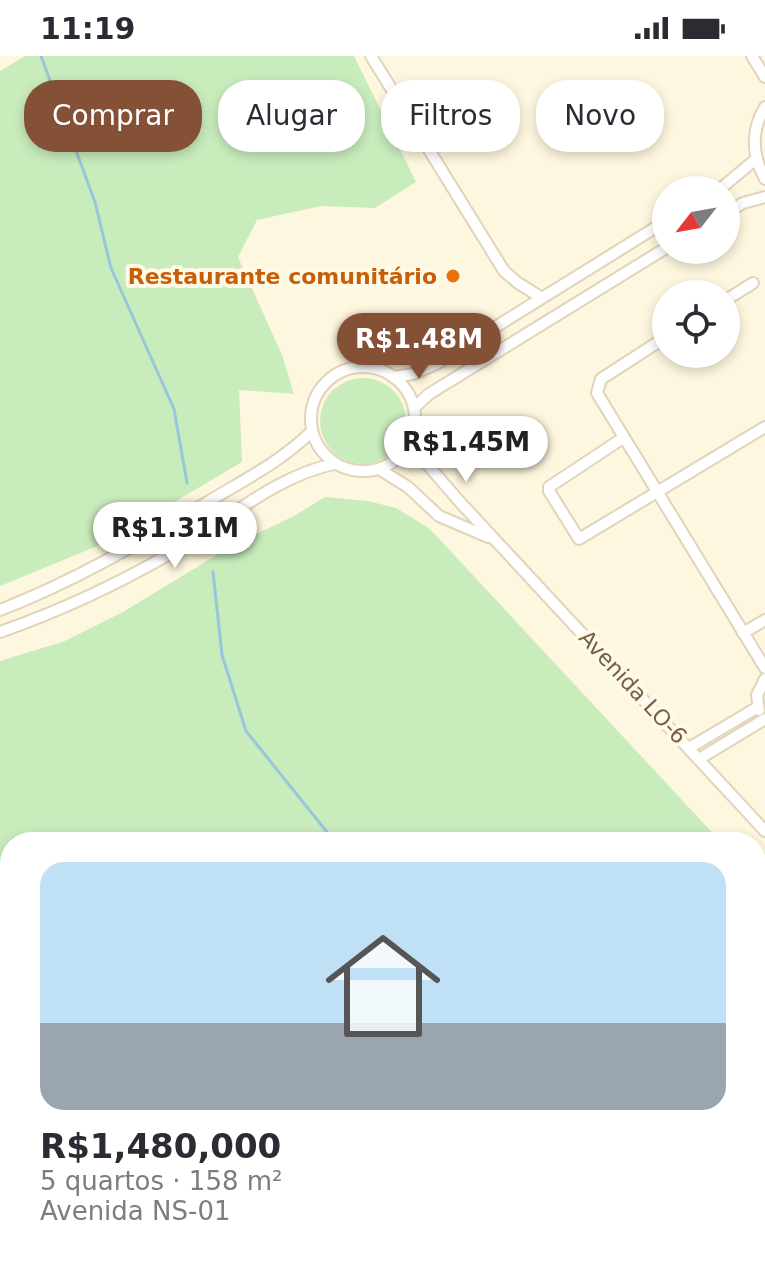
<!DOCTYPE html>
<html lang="pt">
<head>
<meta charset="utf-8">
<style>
  :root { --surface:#fff; --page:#f7f7f7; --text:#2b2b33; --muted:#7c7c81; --accent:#845137 }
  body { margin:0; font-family:"DejaVu Sans",sans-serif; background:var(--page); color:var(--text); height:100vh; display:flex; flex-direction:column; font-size:30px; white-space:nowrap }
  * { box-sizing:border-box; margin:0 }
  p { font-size:26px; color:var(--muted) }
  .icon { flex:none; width:44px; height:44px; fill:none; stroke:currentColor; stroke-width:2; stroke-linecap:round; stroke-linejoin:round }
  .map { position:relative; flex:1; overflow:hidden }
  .details { position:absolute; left:0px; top:776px; width:766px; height:442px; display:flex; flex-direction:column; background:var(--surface); border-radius:32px 32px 0 0; box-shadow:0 4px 12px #0003 }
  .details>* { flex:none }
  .banner { position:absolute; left:24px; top:24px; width:718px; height:72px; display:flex; gap:16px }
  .needle { width:52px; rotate:239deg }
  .fabs { position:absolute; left:652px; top:120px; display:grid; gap:16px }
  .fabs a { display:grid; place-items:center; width:88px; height:88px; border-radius:50%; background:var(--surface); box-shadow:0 4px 12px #0003; font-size:40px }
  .price { position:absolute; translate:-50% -68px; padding:0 18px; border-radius:28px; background:#fff; color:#222; font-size:26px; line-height:52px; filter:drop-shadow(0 2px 4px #0008) }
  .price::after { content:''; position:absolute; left:50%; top:48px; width:24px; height:18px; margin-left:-12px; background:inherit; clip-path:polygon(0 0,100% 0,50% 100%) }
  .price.on { background:var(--accent); color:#fff }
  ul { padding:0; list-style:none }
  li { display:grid; align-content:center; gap:16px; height:424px; padding:0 40px }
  li span { display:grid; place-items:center; height:248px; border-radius:24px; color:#555 }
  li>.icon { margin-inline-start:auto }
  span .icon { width:144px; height:144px; fill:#fffc; stroke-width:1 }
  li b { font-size:34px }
  .pill { padding:0 28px; border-radius:32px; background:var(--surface); box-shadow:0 4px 12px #0003; font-size:28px; line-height:72px }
  .pill.on { background:var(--accent); color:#fff }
  .status { display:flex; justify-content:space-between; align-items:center; height:56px; padding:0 40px; background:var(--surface); direction:ltr }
  .status svg { height:22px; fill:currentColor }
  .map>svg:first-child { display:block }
  .green { fill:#c9ecbd }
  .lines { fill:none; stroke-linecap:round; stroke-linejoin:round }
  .stream { stroke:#98c6db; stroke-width:3 }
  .minor-casing { stroke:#e2d3bb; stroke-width:14 }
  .minor { stroke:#fff; stroke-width:10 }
  .food-dot { fill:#e8710a; stroke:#fff9e7; stroke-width:3 }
  .labels { text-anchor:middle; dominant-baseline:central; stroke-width:8; stroke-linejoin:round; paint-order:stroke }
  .food-label { font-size:22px; font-weight:bold; fill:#c56008; stroke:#fff9e7; text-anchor:end }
  .street-label { font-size:22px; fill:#765e45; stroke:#fff9e7 }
</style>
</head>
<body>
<div class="status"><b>11:19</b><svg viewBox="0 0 49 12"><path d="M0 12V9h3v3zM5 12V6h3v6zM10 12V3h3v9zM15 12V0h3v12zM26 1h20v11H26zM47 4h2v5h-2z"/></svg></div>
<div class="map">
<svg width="765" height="1217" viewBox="0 0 765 1217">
  <rect width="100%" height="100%" fill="#fef7df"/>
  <g class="green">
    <path d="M25,0H354L416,126L375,152L321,150L257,164L238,201L282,299L294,338L239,334L242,406L105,487L0,530V15Z"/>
    <circle cx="363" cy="365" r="43"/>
    <path d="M325,441L368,445L396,452L430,473L721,786H10V885L0,877V605L65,585L123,556L233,489L294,460Z"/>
    <path d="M756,824L765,834V1138L756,1142Z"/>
    <path d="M363,1208H574L549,1217H373Z"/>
  </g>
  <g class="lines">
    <g class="stream">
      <path d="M41,0L95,146L111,212L174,353L187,427"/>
      <path d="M213,516L222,599L246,675L335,786"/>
    </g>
    <defs>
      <g id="minor">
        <path d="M371,0L504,215L518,227L542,242"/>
        <path d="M752,0L765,21"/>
        <path d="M765,51C751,74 752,99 765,123"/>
        <path d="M719,134L756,103"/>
        <path d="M726,157L743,147L765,141"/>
        <path d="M726,244L753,227"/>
        <path d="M666,281L601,323L597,337L765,612"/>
        <circle cx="363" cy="363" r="52"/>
        <path d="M393,321L413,318L436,308L666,165"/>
        <path d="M414,352L429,338L666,192"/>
        <path d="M623,382L549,431V435L579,483L765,371"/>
        <path d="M409,387L459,445L765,775"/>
        <path d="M379,413L408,431L439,460L488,481"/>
        <path d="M0,554C75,525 143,485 211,444C246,423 283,404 312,375"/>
        <path d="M0,576C60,555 118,528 173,496C225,466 275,420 334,408"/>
        <path d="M743,577L765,564"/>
        <path d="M759,654L757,639L765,623"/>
        <path d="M689,692L758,651"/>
        <path d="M699,703L765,663"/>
        <path d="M0,925L10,932"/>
        <path d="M0,1010L10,1016"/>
        <path d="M0,1119L10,1125"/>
        <path d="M756,1167L765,1163"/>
        <path d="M756,1193L765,1189"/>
        <path d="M239,1208L244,1217"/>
        <path d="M319,1208L323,1217"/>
        <path d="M342,1208L349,1217"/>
        <path d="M50,1217L80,1208"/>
        <path d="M615,1217L645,1208"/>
        <path d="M693,1217L719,1208"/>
      </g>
    </defs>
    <use href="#minor" class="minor-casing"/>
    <use href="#minor" class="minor"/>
  </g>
  <circle class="food-dot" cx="453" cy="220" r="8"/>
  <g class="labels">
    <g class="food-label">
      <text x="437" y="220">Restaurante comunitário</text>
    </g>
    <g class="street-label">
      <text transform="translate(633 631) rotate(47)">Avenida LO-6</text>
    </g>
  </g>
</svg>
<div class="fabs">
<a><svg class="needle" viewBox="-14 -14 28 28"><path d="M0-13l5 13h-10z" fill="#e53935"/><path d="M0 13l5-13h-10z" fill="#7c7c81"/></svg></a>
<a><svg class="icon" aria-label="locate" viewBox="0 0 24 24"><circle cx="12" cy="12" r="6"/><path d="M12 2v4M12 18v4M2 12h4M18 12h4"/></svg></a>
</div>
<b class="price on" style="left:419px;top:325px">R$1.48M</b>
<b class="price" style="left:466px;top:428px">R$1.45M</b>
<b class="price" style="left:175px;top:514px">R$1.31M</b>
<div class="banner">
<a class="pill on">Comprar</a>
<a class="pill">Alugar</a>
<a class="pill">Filtros</a>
<a class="pill">Novo</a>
</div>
<section class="details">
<ul>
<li><span style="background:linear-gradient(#bfe0f5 65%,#9aa5b1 0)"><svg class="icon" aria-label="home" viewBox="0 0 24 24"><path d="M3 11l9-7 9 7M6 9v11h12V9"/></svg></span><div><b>R$1,480,000</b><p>5 quartos · 158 m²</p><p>Avenida NS-01</p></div></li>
</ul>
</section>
</div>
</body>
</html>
